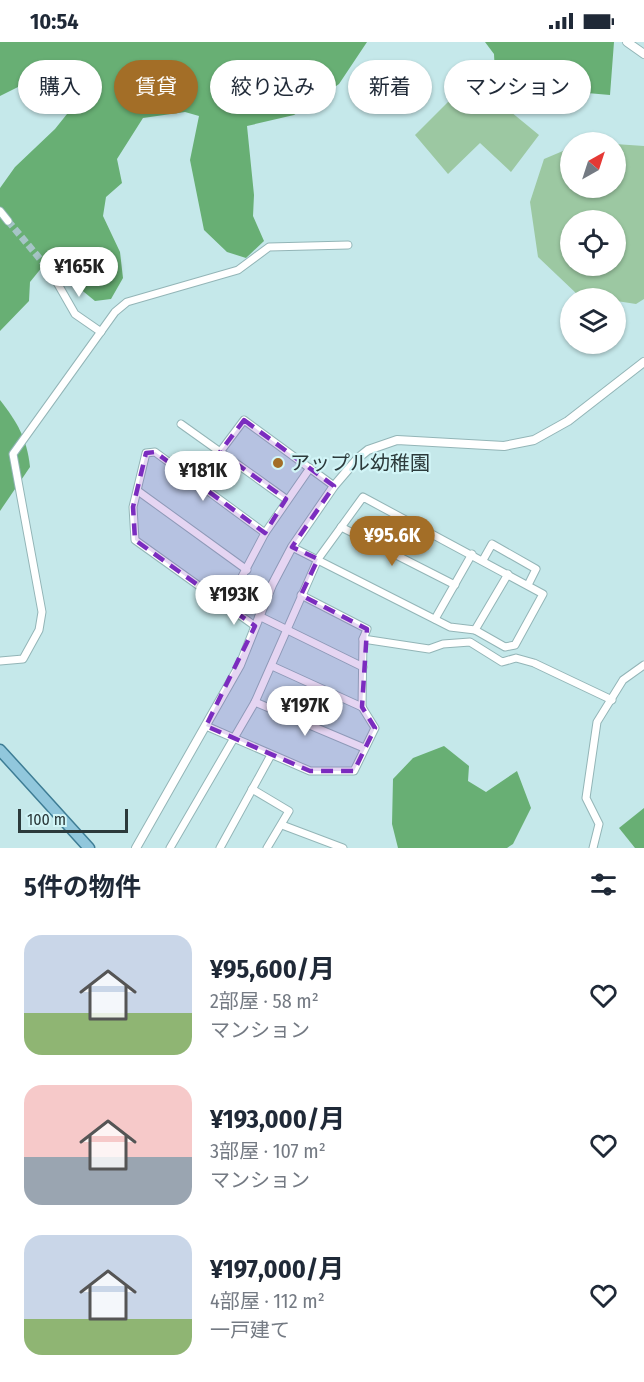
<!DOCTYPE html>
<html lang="ja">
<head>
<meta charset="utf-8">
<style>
  :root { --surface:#fff; --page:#f2f2f3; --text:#1f2937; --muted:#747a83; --accent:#a36e27 }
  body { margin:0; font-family:"Fira Sans Condensed","Noto Sans JP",sans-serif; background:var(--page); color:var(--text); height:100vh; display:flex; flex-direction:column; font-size:22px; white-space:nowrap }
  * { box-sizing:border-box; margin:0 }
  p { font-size:20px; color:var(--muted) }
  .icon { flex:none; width:33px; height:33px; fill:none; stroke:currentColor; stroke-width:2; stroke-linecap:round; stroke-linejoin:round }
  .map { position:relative; height:806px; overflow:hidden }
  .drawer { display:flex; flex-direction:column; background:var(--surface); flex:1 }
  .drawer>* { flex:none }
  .top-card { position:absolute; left:18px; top:18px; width:609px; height:54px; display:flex; gap:12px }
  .needle { width:39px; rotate:39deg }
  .controls { position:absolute; left:560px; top:90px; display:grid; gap:12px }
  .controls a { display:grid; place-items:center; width:66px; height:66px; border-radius:50%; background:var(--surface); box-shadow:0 2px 4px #0004; font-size:30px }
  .scale { position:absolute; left:18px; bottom:15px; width:110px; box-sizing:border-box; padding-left:6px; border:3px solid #2c3a3b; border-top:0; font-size:16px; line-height:21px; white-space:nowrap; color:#2c3a3b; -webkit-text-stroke:4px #d2f5f7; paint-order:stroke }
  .price { position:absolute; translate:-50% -51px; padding:0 14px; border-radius:21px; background:#fff; color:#222; font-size:20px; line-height:39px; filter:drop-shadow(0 2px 3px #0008) }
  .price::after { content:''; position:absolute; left:50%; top:36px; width:18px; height:14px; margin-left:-9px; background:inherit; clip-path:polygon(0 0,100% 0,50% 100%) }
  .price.current { background:var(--accent); color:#fff }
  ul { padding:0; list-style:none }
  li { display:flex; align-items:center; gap:18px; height:150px; padding:0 24px }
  li span { display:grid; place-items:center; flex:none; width:168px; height:120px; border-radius:18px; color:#555 }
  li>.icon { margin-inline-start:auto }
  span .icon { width:72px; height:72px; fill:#fffc; stroke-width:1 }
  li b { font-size:26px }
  h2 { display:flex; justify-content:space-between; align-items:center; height:72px; padding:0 24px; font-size:26px }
  .pill { padding:0 21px; border-radius:27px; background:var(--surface); box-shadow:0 2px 4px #0004; font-size:21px; line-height:54px }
  .pill.current { background:var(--accent); color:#fff }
  .status { display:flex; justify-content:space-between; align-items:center; height:42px; padding:0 30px; background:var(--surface); direction:ltr }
  .status svg { height:16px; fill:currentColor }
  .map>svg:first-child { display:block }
  .green { fill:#9cc8a2; fill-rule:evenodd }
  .forest { fill:#68af74 }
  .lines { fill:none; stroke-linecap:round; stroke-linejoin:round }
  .minor-tunnel { stroke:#a6c5c7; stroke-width:7; stroke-dasharray:7 3.5; stroke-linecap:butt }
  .minor-casing { stroke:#93b5b7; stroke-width:9 }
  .tertiary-casing { stroke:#93b5b7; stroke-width:10 }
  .primary-casing { stroke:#3e7d95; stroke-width:13 }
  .minor { stroke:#fff; stroke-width:7 }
  .tertiary { stroke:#fff; stroke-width:8 }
  .primary { stroke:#91c7dc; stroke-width:10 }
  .marked { fill:#7b2cbf; fill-opacity:0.2; stroke:#7b2cbf; stroke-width:4.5; stroke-dasharray:12 8; stroke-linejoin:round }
  .poi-dot { fill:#a36e27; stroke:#d2f5f7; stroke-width:2 }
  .labels { text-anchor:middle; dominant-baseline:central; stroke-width:4.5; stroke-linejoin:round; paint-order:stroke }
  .poi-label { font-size:20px; fill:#2c3a3b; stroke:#d2f5f7; text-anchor:start }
</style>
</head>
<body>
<div class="status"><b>10:54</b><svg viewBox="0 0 49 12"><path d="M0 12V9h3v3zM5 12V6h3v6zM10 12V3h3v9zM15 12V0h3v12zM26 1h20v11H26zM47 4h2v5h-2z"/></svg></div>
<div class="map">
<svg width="644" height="806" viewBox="0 0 644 806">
  <rect width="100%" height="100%" fill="#c5e8ea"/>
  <g class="green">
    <path d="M471,37L539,93L511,130L480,101L448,132L415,93Z"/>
    <path d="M615,102L644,104V257L636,262L578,253L538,215L530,160L544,117L570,106V146H615ZM615,178V224H570V178Z"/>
  </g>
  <g class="forest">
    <path d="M0,0H367L339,42L294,73L247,84L254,153L253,174L264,199L246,216L227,210L204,188L190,118L199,74L185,70L143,76L117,117L122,141L106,155L103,174L120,210L123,236L111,257L95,259L51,223L43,224L30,240L29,259L0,289V146L15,125L55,87L71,67L53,53L20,44L0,54Z"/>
    <path d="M485,0H614L610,53L518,45L495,32L494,12Z"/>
    <path d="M0,358C17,380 27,396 30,425L0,469Z"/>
    <path d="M444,704L469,724L468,739L486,750L517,729L531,766L513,802L507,806H398L392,782L393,737L413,716Z"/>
    <path d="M644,766V806H635L619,786Z"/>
  </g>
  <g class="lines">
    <path class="minor-tunnel" d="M8,179L51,230"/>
    <defs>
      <g id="minor">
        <path d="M0,169L8,179"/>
        <path d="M51,230L75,272L101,290"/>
        <path d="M181,382L286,457"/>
        <path d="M220,410L244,378L334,444"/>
        <path d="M138,449L247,528"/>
        <path d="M341,485L455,543"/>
        <path d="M483,518L492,502L536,527L528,543"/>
        <path d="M301,553L367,587L363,597L362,665"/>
        <path d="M227,563L265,491L310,426"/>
        <path d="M259,574L363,625"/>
        <path d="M435,577L472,512"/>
        <path d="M255,584L135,498L133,465L146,411L155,410L265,491"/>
        <path d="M475,588L508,532"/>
        <path d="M363,597L429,607L443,602L470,600L502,620L516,616L534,621L612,658"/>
        <path d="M0,619L23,617L39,588L42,570L13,412L115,270L127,260L238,228L269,205L348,203"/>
        <path d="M255,660L364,706"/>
        <path d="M206,684L310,729H354L375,686L362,665L272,624"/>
        <path d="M252,747L289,769L267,806"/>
        <path d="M282,783L343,806"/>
        <path d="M170,806L255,660L318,517L363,455L543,552L515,603L505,605L475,588L450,585L292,505"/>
        <path d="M220,806L271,713"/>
        <path d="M593,806L599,782L586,756L597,680L623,638L644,623"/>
      </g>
      <g id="tertiary">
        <path d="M627,0L644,12"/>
        <path d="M136,806L240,623L272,543L292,505L334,444L358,416L368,408L397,398L504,404L534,398L568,379L644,320"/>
      </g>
      <path id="primary" d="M0,708L89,806"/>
    </defs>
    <use href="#minor" class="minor-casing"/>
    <use href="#tertiary" class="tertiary-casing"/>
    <use href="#primary" class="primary-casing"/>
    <use href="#minor" class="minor"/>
    <use href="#tertiary" class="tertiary"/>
    <use href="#primary" class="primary"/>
  </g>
  <path class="marked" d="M244,378L334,444L292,505L318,517L301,553L367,587L362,665L375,686L354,729H310L206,684L255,584L135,498L133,465L146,411L155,410L265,491L286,457L220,410Z"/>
  <circle class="poi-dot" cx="278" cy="421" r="6"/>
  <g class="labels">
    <g class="poi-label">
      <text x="290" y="421">アップル幼稚園</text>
    </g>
  </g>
</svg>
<div class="controls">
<a><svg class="needle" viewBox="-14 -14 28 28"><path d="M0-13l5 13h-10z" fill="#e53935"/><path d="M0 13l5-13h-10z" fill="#747a83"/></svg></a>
<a><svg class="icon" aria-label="locate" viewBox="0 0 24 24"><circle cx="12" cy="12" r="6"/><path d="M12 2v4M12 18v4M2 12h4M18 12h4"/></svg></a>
<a><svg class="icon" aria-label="layers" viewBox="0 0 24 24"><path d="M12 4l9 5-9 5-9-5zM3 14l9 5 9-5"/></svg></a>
</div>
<div class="scale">100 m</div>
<b class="price" style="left:79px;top:256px">¥165K</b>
<b class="price" style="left:203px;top:460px">¥181K</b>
<b class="price current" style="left:392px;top:525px">¥95.6K</b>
<b class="price" style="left:234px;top:584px">¥193K</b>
<b class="price" style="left:305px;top:695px">¥197K</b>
<div class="top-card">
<a class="pill">購入</a>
<a class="pill current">賃貸</a>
<a class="pill">絞り込み</a>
<a class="pill">新着</a>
<a class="pill">マンション</a>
</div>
</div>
<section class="drawer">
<h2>5件の物件<svg class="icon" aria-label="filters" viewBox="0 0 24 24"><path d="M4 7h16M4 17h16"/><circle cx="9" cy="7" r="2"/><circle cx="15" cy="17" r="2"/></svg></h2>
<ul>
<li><span style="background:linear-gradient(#c9d6e8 65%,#8fb573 0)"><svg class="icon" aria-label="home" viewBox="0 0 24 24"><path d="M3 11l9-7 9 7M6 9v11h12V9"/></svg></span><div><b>¥95,600/月</b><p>2部屋 · 58 m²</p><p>マンション</p></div><svg class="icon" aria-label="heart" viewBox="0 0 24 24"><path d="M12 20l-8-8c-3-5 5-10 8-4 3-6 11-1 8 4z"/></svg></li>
<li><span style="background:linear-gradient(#f6c9c9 60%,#9aa5b1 0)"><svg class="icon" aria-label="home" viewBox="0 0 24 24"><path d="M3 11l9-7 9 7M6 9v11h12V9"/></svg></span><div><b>¥193,000/月</b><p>3部屋 · 107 m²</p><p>マンション</p></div><svg class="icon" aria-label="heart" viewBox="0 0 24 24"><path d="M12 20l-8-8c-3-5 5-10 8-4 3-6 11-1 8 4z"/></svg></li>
<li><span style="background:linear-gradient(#c9d6e8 70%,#8fb573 0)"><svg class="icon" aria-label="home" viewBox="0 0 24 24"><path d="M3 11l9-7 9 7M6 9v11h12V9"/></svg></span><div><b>¥197,000/月</b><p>4部屋 · 112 m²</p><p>一戸建て</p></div><svg class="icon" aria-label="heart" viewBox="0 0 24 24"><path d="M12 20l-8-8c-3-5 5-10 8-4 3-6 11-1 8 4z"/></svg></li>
</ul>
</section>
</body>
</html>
